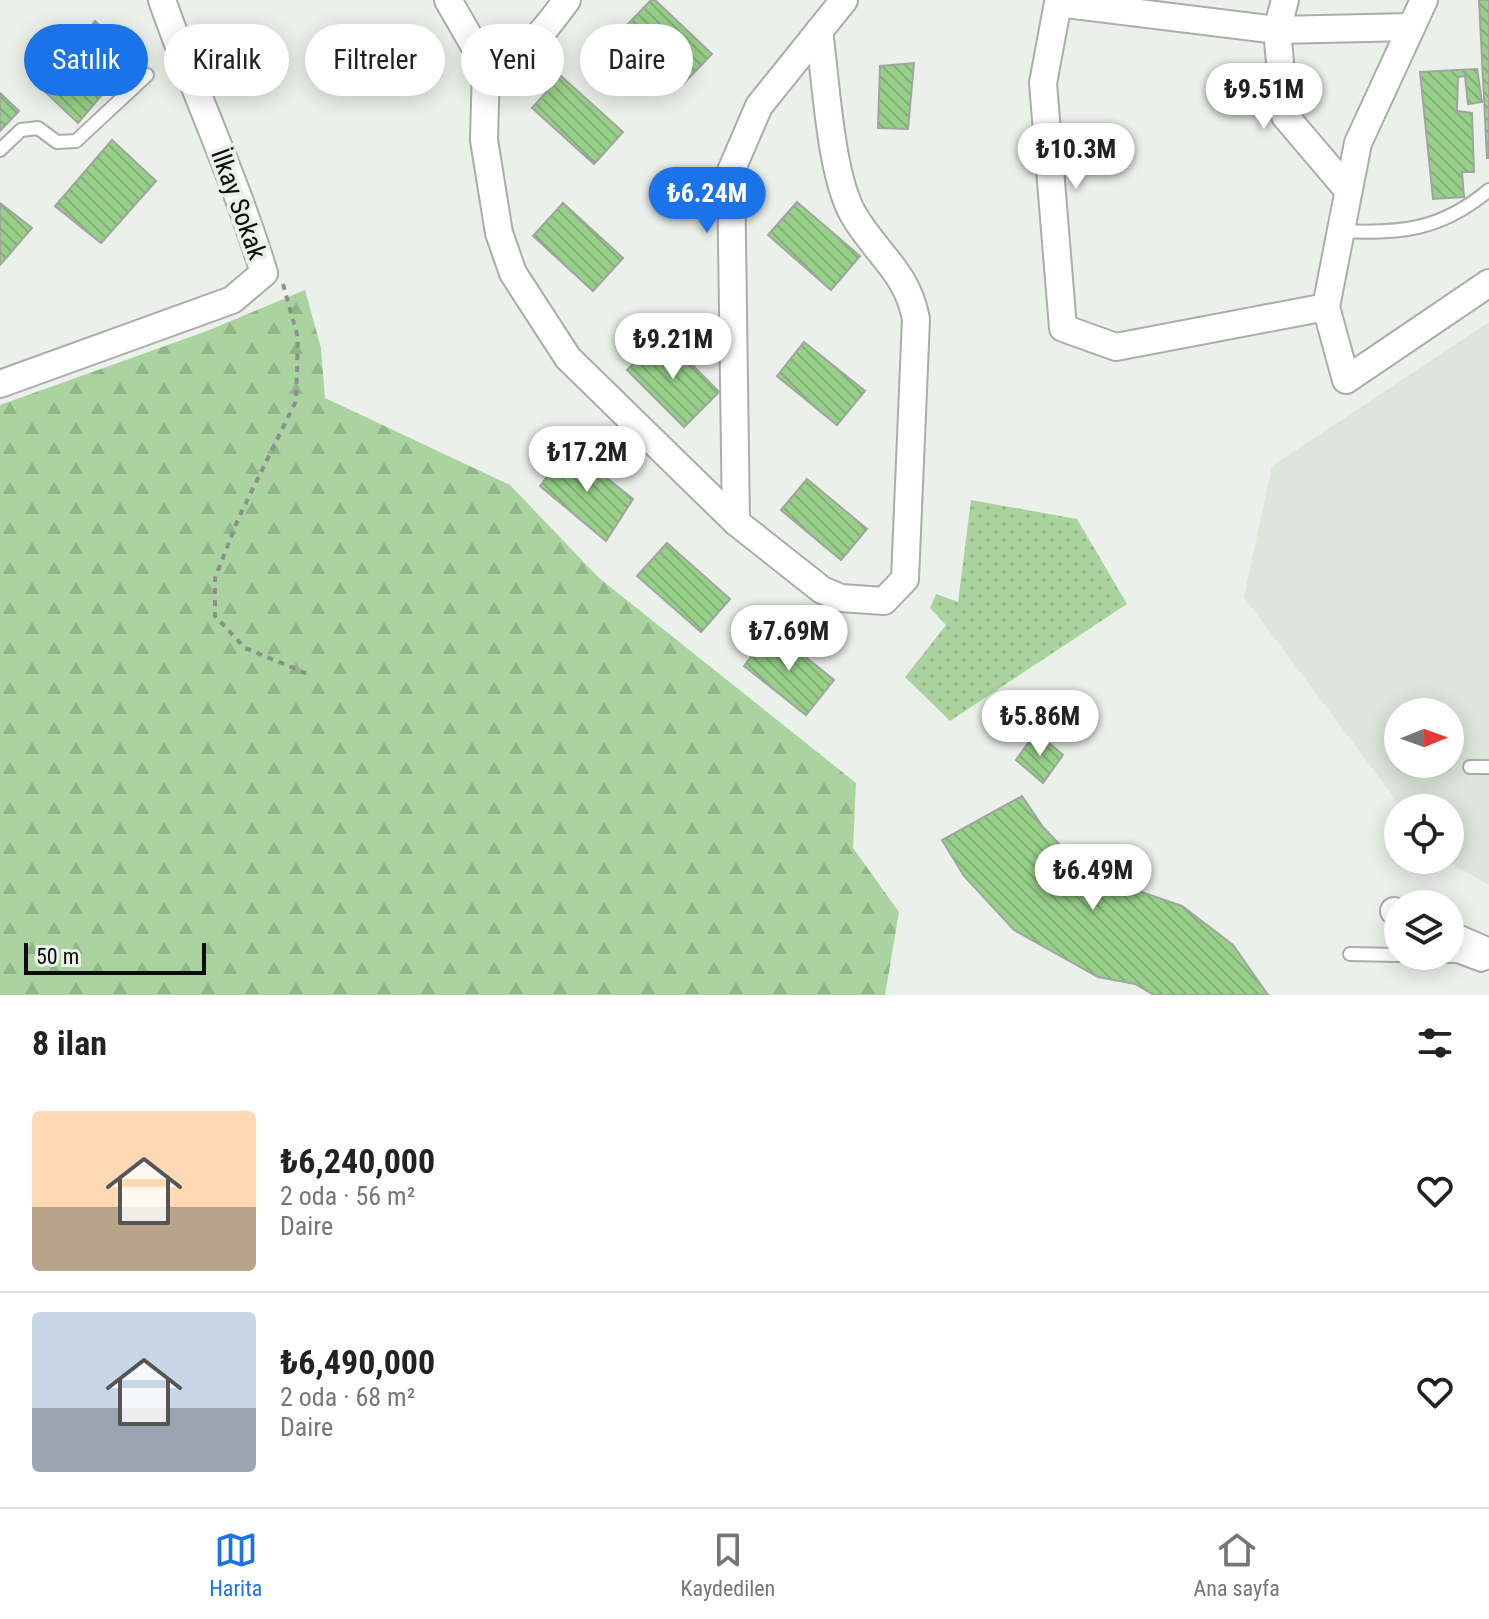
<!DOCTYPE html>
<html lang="tr">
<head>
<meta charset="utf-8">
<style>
  :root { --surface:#fff; --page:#f6f6f6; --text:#222; --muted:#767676; --line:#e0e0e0; --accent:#1a73e8 }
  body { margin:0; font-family:"Roboto Condensed",sans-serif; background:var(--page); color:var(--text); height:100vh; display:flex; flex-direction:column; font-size:30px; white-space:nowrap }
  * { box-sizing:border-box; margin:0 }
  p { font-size:26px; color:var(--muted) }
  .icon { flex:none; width:44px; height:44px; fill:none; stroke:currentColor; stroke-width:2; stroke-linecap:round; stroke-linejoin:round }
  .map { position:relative; height:995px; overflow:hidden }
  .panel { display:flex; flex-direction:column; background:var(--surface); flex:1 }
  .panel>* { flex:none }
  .top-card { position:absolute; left:24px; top:24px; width:800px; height:72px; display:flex; gap:16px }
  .needle { width:52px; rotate:89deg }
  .buttons { position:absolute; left:1384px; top:698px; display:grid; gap:16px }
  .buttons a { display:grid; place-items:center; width:80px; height:80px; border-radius:50%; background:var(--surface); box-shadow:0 4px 20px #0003; font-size:40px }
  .scale { position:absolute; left:24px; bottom:20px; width:182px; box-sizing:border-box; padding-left:8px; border:4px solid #0c0d0c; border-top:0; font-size:22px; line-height:28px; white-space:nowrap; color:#0c0d0c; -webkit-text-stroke:6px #ebf0ea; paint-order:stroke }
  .price { position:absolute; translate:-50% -68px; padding:0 18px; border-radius:28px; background:#fff; color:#222; font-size:26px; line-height:52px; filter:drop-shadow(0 2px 4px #0008) }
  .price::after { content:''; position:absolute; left:50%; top:48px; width:24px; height:18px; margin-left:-12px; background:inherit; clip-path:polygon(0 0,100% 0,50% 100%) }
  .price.current { background:var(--accent); color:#fff }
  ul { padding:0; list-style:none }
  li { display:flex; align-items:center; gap:24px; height:200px; padding:0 32px }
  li+li { border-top:2px solid var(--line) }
  li span { display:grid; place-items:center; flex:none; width:224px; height:160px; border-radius:8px; color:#555 }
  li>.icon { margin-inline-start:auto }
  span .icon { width:96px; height:96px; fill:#fffc; stroke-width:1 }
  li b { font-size:34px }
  h2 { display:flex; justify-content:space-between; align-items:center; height:96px; padding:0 32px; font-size:34px }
  .tag { padding:0 28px; border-radius:36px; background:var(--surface); box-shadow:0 4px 20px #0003; font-size:28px; line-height:72px }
  .tag.current { background:var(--accent); color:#fff }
  .tab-bar { display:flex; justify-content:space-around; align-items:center; height:112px; border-top:2px solid var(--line); background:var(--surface); font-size:22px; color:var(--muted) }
  .tab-bar a { display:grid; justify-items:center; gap:4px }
  .tab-bar .current { color:var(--accent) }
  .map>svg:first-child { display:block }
  .built { fill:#dde6da; fill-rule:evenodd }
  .forest { fill:url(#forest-firs) }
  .park { fill:url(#park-dots) }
  .building { fill:url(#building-back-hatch); stroke:#a1a5a0; stroke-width:2 }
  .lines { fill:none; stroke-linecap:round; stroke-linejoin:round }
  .service-casing { stroke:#aaaea9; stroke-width:16 }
  .minor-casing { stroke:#aaaea9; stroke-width:30 }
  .path { stroke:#8d918d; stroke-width:4; stroke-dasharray:6 6; stroke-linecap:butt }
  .service { stroke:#fff; stroke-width:12 }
  .minor { stroke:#fff; stroke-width:26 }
  .labels { text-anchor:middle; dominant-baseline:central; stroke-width:8; stroke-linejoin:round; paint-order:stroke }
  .street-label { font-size:26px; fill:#0c0d0c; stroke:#ebf0ea }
</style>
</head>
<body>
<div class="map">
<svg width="1489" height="995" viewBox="0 0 1489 995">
  <defs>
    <pattern id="forest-firs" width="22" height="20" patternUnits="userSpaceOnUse" patternTransform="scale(2)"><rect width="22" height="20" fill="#aad39f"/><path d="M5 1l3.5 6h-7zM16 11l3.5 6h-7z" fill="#91b488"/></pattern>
    <pattern id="park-dots" width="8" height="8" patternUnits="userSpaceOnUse" patternTransform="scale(2)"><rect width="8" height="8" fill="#aad39f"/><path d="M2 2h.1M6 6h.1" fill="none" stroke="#91b488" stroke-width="1.8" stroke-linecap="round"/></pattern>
    <pattern id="building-back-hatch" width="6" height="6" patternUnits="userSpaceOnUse" patternTransform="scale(2)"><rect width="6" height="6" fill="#97d088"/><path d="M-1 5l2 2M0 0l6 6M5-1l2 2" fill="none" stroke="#81b174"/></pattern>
  </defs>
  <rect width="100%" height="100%" fill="#ebf0ea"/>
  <path class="built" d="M1489,322V885L1445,860H1450V808H1402L1244,597L1272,466ZM1398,712H1450V764H1398Z"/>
  <path class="forest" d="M305,290L321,348L325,398L510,485L599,578L856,783L853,848L899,912L885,995H0V405L207,331Z"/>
  <path class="park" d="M971,500L1077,519L1127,604L950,721L905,677L946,625L930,608L936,594L958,602Z"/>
  <g class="building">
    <path d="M651,0H655L712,54L684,83L625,27Z"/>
    <path d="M1479,0H1489V158H1487Z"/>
    <path d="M95,21L134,57L78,123L41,88Z"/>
    <path d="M914,63L908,129L878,128L880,66Z"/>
    <path d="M1477,69L1482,102L1468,104L1465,76L1458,77L1457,111L1472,113L1474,172H1462L1464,197L1433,199L1420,72Z"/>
    <path d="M561,76L623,132L594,164L532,108Z"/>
    <path d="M0,93L19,111L0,131Z"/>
    <path d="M112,140L156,181L101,243L55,206Z"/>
    <path d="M797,202L860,256L831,290L768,235Z"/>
    <path d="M0,203L32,228L0,265Z"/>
    <path d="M563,203L623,258L593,291L533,236Z"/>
    <path d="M663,335L719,392L684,427L627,370Z"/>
    <path d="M804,342L865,391L837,425L777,376Z"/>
    <path d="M569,448L633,499L606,541L540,486Z"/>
    <path d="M807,479L867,529L841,560L781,510Z"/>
    <path d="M667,543L730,599L701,632L637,576Z"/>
    <path d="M772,630L834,680L806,715L744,666Z"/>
    <path d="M1036,732L1063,755L1043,783L1016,760Z"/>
    <path d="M1022,796L1043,827L1079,865L1121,885L1182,906L1233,945L1268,995H1154L1135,984L1098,977L1014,930L964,876L942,840Z"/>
  </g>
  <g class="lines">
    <defs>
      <g id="service">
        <path d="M0,150L21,130L38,128L57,142L76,141L147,75"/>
        <path d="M1341,231C1401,234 1441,230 1489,190"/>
        <path d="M1470,767H1489"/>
        <path d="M1350,954L1398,955"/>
        <path d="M1440,956H1457L1481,965L1489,962"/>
      </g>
      <g id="minor">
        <path d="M448,0L486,66L484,140L499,233L513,273L568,358L736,522L822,590L841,598L884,601L905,579L916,319C907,271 876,254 853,214C830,173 826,80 819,31"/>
        <path d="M1285,0L1277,30L1411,27"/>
        <path d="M1424,0L1358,143L1326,307L1346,380L1489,283"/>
        <path d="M486,66C530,52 540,36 567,0"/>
        <path d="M1326,307L1116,347L1063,328L1043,83L1058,3L1277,30L1285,116L1348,190"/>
        <path d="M0,384L232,300L264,273C236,180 194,92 162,0"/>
        <path d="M736,522L731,171L759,106L844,0"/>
        <path d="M1394,911L1398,913"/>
        <path d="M1450,935L1489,952"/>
      </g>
    </defs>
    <use href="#service" class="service-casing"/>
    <use href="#minor" class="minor-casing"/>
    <path class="path" d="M283,284L298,338L296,401L239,517L215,578V616L245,648L308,674"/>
    <use href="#service" class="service"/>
    <use href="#minor" class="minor"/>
  </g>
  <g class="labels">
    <g class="street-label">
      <text transform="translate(239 204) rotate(70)">İlkay Sokak</text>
    </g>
  </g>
</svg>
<div class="buttons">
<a><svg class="needle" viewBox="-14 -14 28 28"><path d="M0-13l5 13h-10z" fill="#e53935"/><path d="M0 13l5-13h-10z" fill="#767676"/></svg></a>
<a><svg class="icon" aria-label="locate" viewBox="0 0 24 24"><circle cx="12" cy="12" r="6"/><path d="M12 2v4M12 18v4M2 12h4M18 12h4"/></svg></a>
<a><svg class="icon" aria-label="layers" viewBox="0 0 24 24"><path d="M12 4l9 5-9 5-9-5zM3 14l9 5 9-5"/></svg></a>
</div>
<div class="scale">50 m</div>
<b class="price" style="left:1264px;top:131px">₺9.51M</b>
<b class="price" style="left:1076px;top:191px">₺10.3M</b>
<b class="price current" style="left:707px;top:235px">₺6.24M</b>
<b class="price" style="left:673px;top:381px">₺9.21M</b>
<b class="price" style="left:587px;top:494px">₺17.2M</b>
<b class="price" style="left:789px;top:673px">₺7.69M</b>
<b class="price" style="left:1040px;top:758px">₺5.86M</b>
<b class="price" style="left:1093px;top:912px">₺6.49M</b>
<div class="top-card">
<a class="tag current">Satılık</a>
<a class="tag">Kiralık</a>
<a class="tag">Filtreler</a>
<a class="tag">Yeni</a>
<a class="tag">Daire</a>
</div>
</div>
<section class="panel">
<h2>8 ilan<svg class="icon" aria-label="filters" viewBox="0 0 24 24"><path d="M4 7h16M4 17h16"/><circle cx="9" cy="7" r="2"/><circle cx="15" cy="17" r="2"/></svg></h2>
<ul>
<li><span style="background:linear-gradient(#ffd9b3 60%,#b9a48a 0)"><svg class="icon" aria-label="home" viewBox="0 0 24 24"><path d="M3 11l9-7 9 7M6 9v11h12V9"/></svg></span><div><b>₺6,240,000</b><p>2 oda · 56 m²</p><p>Daire</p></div><svg class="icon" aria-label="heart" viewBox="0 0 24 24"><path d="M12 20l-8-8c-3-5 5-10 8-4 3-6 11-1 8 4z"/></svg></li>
<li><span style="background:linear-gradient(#c9d6e8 60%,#9aa5b1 0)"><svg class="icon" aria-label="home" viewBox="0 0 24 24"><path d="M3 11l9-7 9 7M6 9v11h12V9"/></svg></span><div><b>₺6,490,000</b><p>2 oda · 68 m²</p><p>Daire</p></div><svg class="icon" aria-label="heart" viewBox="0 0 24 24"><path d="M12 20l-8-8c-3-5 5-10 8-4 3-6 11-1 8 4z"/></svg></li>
</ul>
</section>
<nav class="tab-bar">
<a class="current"><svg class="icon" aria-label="map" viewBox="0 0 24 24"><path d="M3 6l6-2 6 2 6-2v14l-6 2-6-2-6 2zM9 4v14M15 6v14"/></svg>Harita</a>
<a><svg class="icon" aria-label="saved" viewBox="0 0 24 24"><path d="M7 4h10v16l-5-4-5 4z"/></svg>Kaydedilen</a>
<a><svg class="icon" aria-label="home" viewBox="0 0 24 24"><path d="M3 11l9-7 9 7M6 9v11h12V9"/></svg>Ana sayfa</a>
</nav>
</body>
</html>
